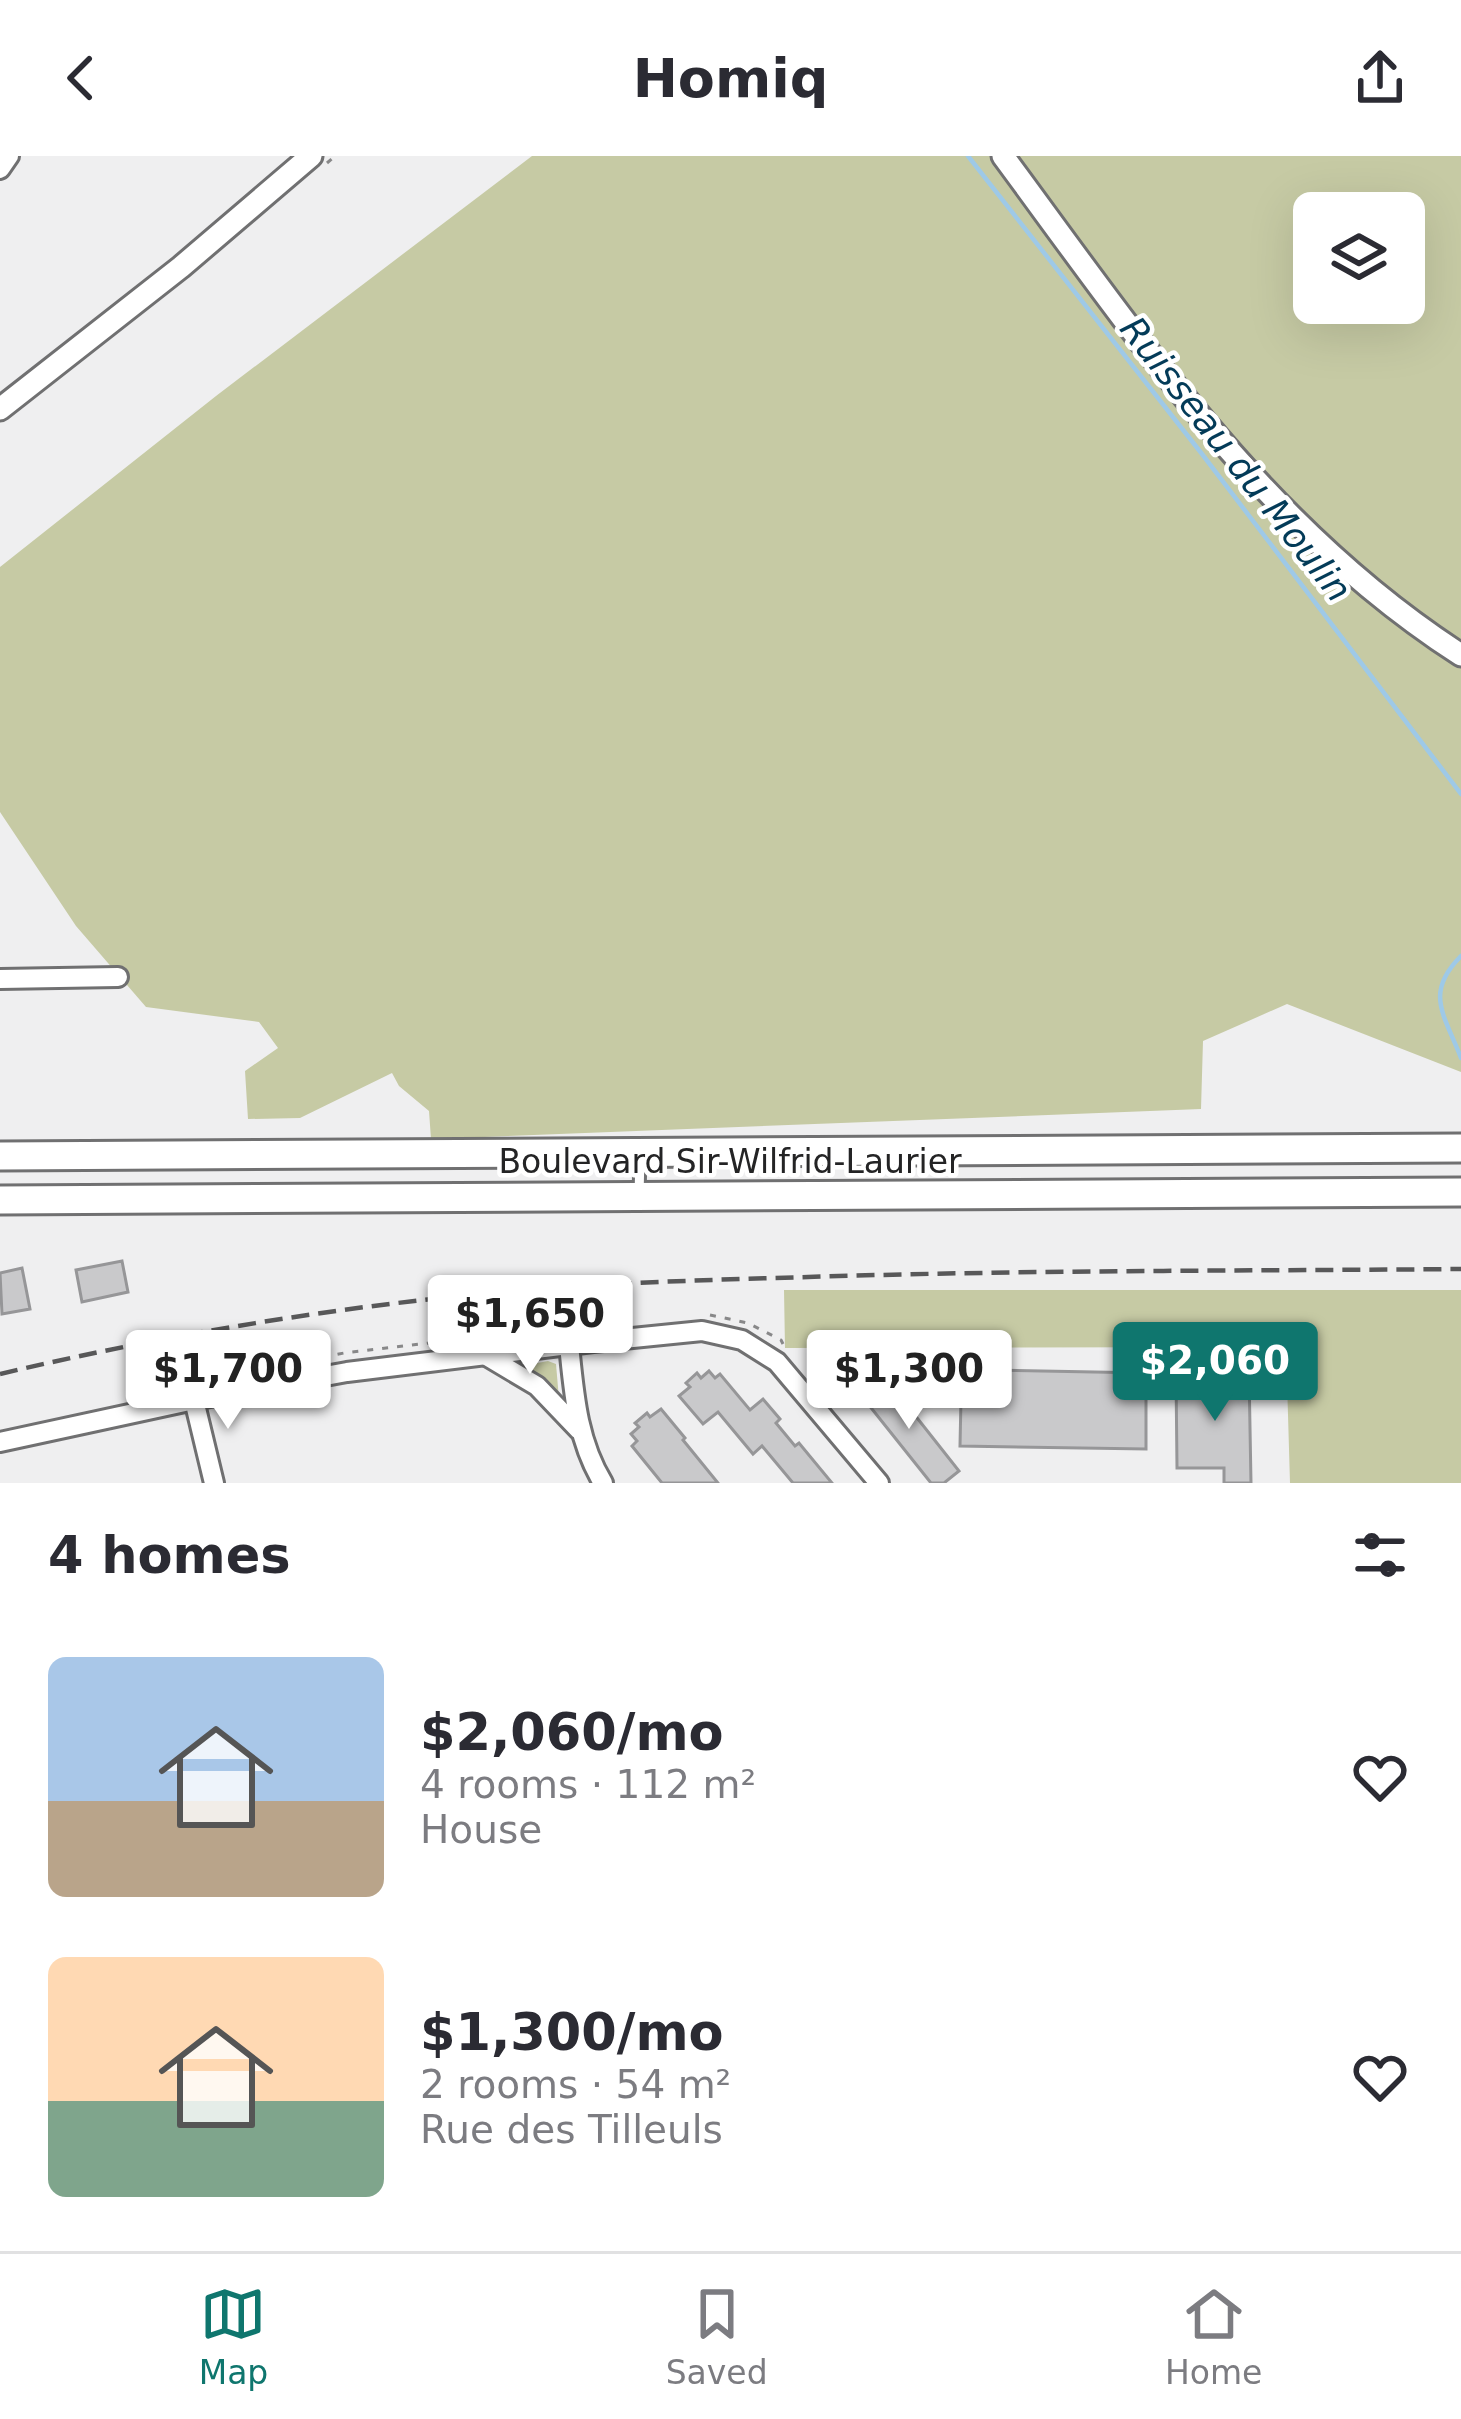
<!DOCTYPE html>
<html lang="en">
<head>
<meta charset="utf-8">
<style>
  :root { --surface:#fff; --page:#f2f2f3; --text:#2b2b33; --muted:#7c7c81; --line:#e1e1e2; --accent:#0f766e }
  body { margin:0; font-family:"DejaVu Sans",sans-serif; background:var(--page); color:var(--text); height:100vh; display:flex; flex-direction:column; font-size:45px; white-space:nowrap }
  * { box-sizing:border-box; margin:0 }
  p { font-size:39px; color:var(--muted) }
  .icon { flex:none; width:66px; height:66px; fill:none; stroke:currentColor; stroke-width:2; stroke-linecap:round; stroke-linejoin:round }
  .map { position:relative; height:1327px; overflow:hidden }
  .details { display:flex; flex-direction:column; background:var(--surface); flex:1 }
  .details>* { flex:none }
  .controls { position:absolute; left:1293px; top:36px; display:grid; gap:24px }
  .controls a { display:grid; place-items:center; width:132px; height:132px; border-radius:18px; background:var(--surface); box-shadow:0 12px 48px #0002; font-size:60px }
  .price { position:absolute; translate:-50% -102px; padding:0 27px; border-radius:12px; background:#fff; color:#222; font-size:39px; line-height:78px; filter:drop-shadow(0 3px 6px #0008) }
  .price::after { content:''; position:absolute; left:50%; top:72px; width:36px; height:27px; margin-left:-18px; background:inherit; clip-path:polygon(0 0,100% 0,50% 100%) }
  .price.current { background:var(--accent); color:#fff }
  ul { padding:0; list-style:none }
  li { display:flex; align-items:center; gap:36px; height:300px; padding:0 48px }
  li span { display:grid; place-items:center; flex:none; width:336px; height:240px; border-radius:18px; color:#555 }
  li>.icon { margin-inline-start:auto }
  span .icon { width:144px; height:144px; fill:#fffc; stroke-width:1 }
  li b { font-size:51px }
  h2 { display:flex; justify-content:space-between; align-items:center; height:144px; padding:0 48px; font-size:51px }
  header { display:flex; justify-content:space-between; align-items:center; height:156px; padding:0 48px; background:var(--surface); font-size:54px; font-weight:600 }
  .menu { display:flex; justify-content:space-around; align-items:center; height:168px; border-top:3px solid var(--line); background:var(--surface); font-size:33px; color:var(--muted) }
  .menu a { display:grid; justify-items:center; gap:6px }
  .menu .current { color:var(--accent) }
  .map>svg:first-child { display:block }
  .green { fill:#c6caa4; fill-rule:evenodd }
  .lines { fill:none; stroke-linecap:round; stroke-linejoin:round }
  .stream { stroke:#9ec9e7; stroke-width:4.5 }
  .building { fill:#c9c9cb; stroke:#969698; stroke-width:3 }
  .service-casing { stroke:#707071; stroke-width:15 }
  .minor-casing { stroke:#707071; stroke-width:24 }
  .tertiary-casing { stroke:#707071; stroke-width:27 }
  .primary-casing { stroke:#707071; stroke-width:33 }
  .path { stroke:#888889; stroke-width:3; stroke-dasharray:6 9; stroke-linecap:butt }
  .service { stroke:#fff; stroke-width:9 }
  .minor { stroke:#fff; stroke-width:18 }
  .tertiary { stroke:#fff; stroke-width:21 }
  .primary { stroke:#fff; stroke-width:27 }
  .rail { stroke:#585859; stroke-width:4.5; stroke-dasharray:18 9; stroke-linecap:butt }
  .labels { text-anchor:middle; dominant-baseline:central; stroke-width:9; stroke-linejoin:round; paint-order:stroke }
  .street-label { font-size:33px; fill:#242425; stroke:#fff }
  .water-label { font-size:36px; font-style:italic; fill:#033b58; stroke:#fff }
</style>
</head>
<body>
<header><svg class="icon" aria-label="back" viewBox="0 0 24 24"><path d="M15 5l-7 7 7 7"/></svg>Homiq<svg class="icon" aria-label="share" viewBox="0 0 24 24"><path d="M12 15V3M7 8l5-5 5 5M5 13v7h14v-7"/></svg></header>
<div class="map">
<svg width="1461" height="1327" viewBox="0 0 1461 1327">
  <rect width="100%" height="100%" fill="#efeff0"/>
  <g class="green">
    <path d="M532,0H1461V916L1287,848L1203,885L1201,953L431,983L429,955L399,930L392,917L300,962L248,963L245,915L278,892L259,866L146,851L76,770L0,656V411L216,240ZM1314,57H1404V147H1314Z"/>
    <path d="M784,1134H1461V1327H1290L1286,1191L785,1192Z"/>
    <path d="M548,1205L556,1208L559,1243L522,1210Z"/>
  </g>
  <g class="lines">
    <g class="stream">
      <path d="M968,0L1202,298L1461,638"/>
      <path d="M1461,800C1424,837 1444,858 1461,902"/>
    </g>
  </g>
  <g class="building">
    <path d="M122,1105L128,1136L82,1146L76,1114Z"/>
    <path d="M22,1112L30,1153L2,1158L0,1117Z"/>
    <path d="M933,1213L1146,1217V1293L960,1290L961,1243L933,1242Z"/>
    <path d="M709,1215L715,1222L720,1218L750,1254L763,1243L780,1263L776,1267L795,1290L799,1287L832,1327H793L762,1290L753,1298L718,1256L703,1268L679,1240L690,1231L686,1227L697,1217L701,1222Z"/>
    <path d="M1249,1216L1251,1327H1224V1312H1177L1176,1218Z"/>
    <path d="M884,1220L959,1315L944,1327H931L860,1238Z"/>
    <path d="M661,1253L685,1282L683,1284L718,1327H662L632,1290L637,1285L631,1278L639,1271L635,1267L647,1257L650,1261Z"/>
  </g>
  <g class="lines">
    <defs>
      <path id="service" d="M639,1039L640,1001"/>
      <g id="minor">
        <path d="M0,13L9,0"/>
        <path d="M0,823L118,821"/>
        <path d="M569,1189C574,1238 577,1284 603,1327"/>
        <path d="M485,1199L537,1230L579,1274"/>
        <path d="M194,1244L214,1327"/>
        <path d="M0,1286L194,1244L347,1216L593,1186L702,1175L742,1184L777,1206L879,1327"/>
      </g>
      <g id="tertiary">
        <path d="M1003,0C1139,184 1265,373 1461,499"/>
        <path d="M0,253L181,111L311,0"/>
      </g>
      <g id="primary">
        <path d="M0,1000L1461,992"/>
        <path d="M0,1044L1461,1036"/>
      </g>
    </defs>
    <use href="#service" class="service-casing"/>
    <use href="#minor" class="minor-casing"/>
    <use href="#tertiary" class="tertiary-casing"/>
    <use href="#primary" class="primary-casing"/>
    <g class="path">
      <path d="M327,7L335,0"/>
      <path d="M710,1159L748,1167L781,1184L783,1188"/>
      <path d="M205,1224L344,1197L575,1170"/>
    </g>
    <use href="#service" class="service"/>
    <use href="#minor" class="minor"/>
    <use href="#tertiary" class="tertiary"/>
    <use href="#primary" class="primary"/>
    <path class="rail" d="M0,1218C161,1180 327,1152 492,1137C597,1127 703,1124 808,1121C1026,1114 1243,1115 1461,1113"/>
  </g>
  <g class="labels">
    <g class="street-label">
      <text x="730" y="1005">Boulevard Sir-Wilfrid-Laurier</text>
    </g>
    <g class="water-label">
      <text transform="translate(1236 303) rotate(52)">Ruisseau du Moulin</text>
    </g>
  </g>
</svg>
<div class="controls">
<a><svg class="icon" aria-label="layers" viewBox="0 0 24 24"><path d="M12 4l9 5-9 5-9-5zM3 14l9 5 9-5"/></svg></a>
</div>
<b class="price" style="left:530px;top:1221px">$1,650</b>
<b class="price current" style="left:1215px;top:1268px">$2,060</b>
<b class="price" style="left:228px;top:1276px">$1,700</b>
<b class="price" style="left:909px;top:1276px">$1,300</b>
</div>
<section class="details">
<h2>4 homes<svg class="icon" aria-label="filters" viewBox="0 0 24 24"><path d="M4 7h16M4 17h16"/><circle cx="9" cy="7" r="2"/><circle cx="15" cy="17" r="2"/></svg></h2>
<ul>
<li><span style="background:linear-gradient(#a9c7e8 60%,#b9a48a 0)"><svg class="icon" aria-label="home" viewBox="0 0 24 24"><path d="M3 11l9-7 9 7M6 9v11h12V9"/></svg></span><div><b>$2,060/mo</b><p>4 rooms · 112 m²</p><p>House</p></div><svg class="icon" aria-label="heart" viewBox="0 0 24 24"><path d="M12 20l-8-8c-3-5 5-10 8-4 3-6 11-1 8 4z"/></svg></li>
<li><span style="background:linear-gradient(#ffd9b3 60%,#7fa58c 0)"><svg class="icon" aria-label="home" viewBox="0 0 24 24"><path d="M3 11l9-7 9 7M6 9v11h12V9"/></svg></span><div><b>$1,300/mo</b><p>2 rooms · 54 m²</p><p>Rue des Tilleuls</p></div><svg class="icon" aria-label="heart" viewBox="0 0 24 24"><path d="M12 20l-8-8c-3-5 5-10 8-4 3-6 11-1 8 4z"/></svg></li>
</ul>
</section>
<nav class="menu">
<a class="current"><svg class="icon" aria-label="map" viewBox="0 0 24 24"><path d="M3 6l6-2 6 2 6-2v14l-6 2-6-2-6 2zM9 4v14M15 6v14"/></svg>Map</a>
<a><svg class="icon" aria-label="saved" viewBox="0 0 24 24"><path d="M7 4h10v16l-5-4-5 4z"/></svg>Saved</a>
<a><svg class="icon" aria-label="home" viewBox="0 0 24 24"><path d="M3 11l9-7 9 7M6 9v11h12V9"/></svg>Home</a>
</nav>
</body>
</html>
